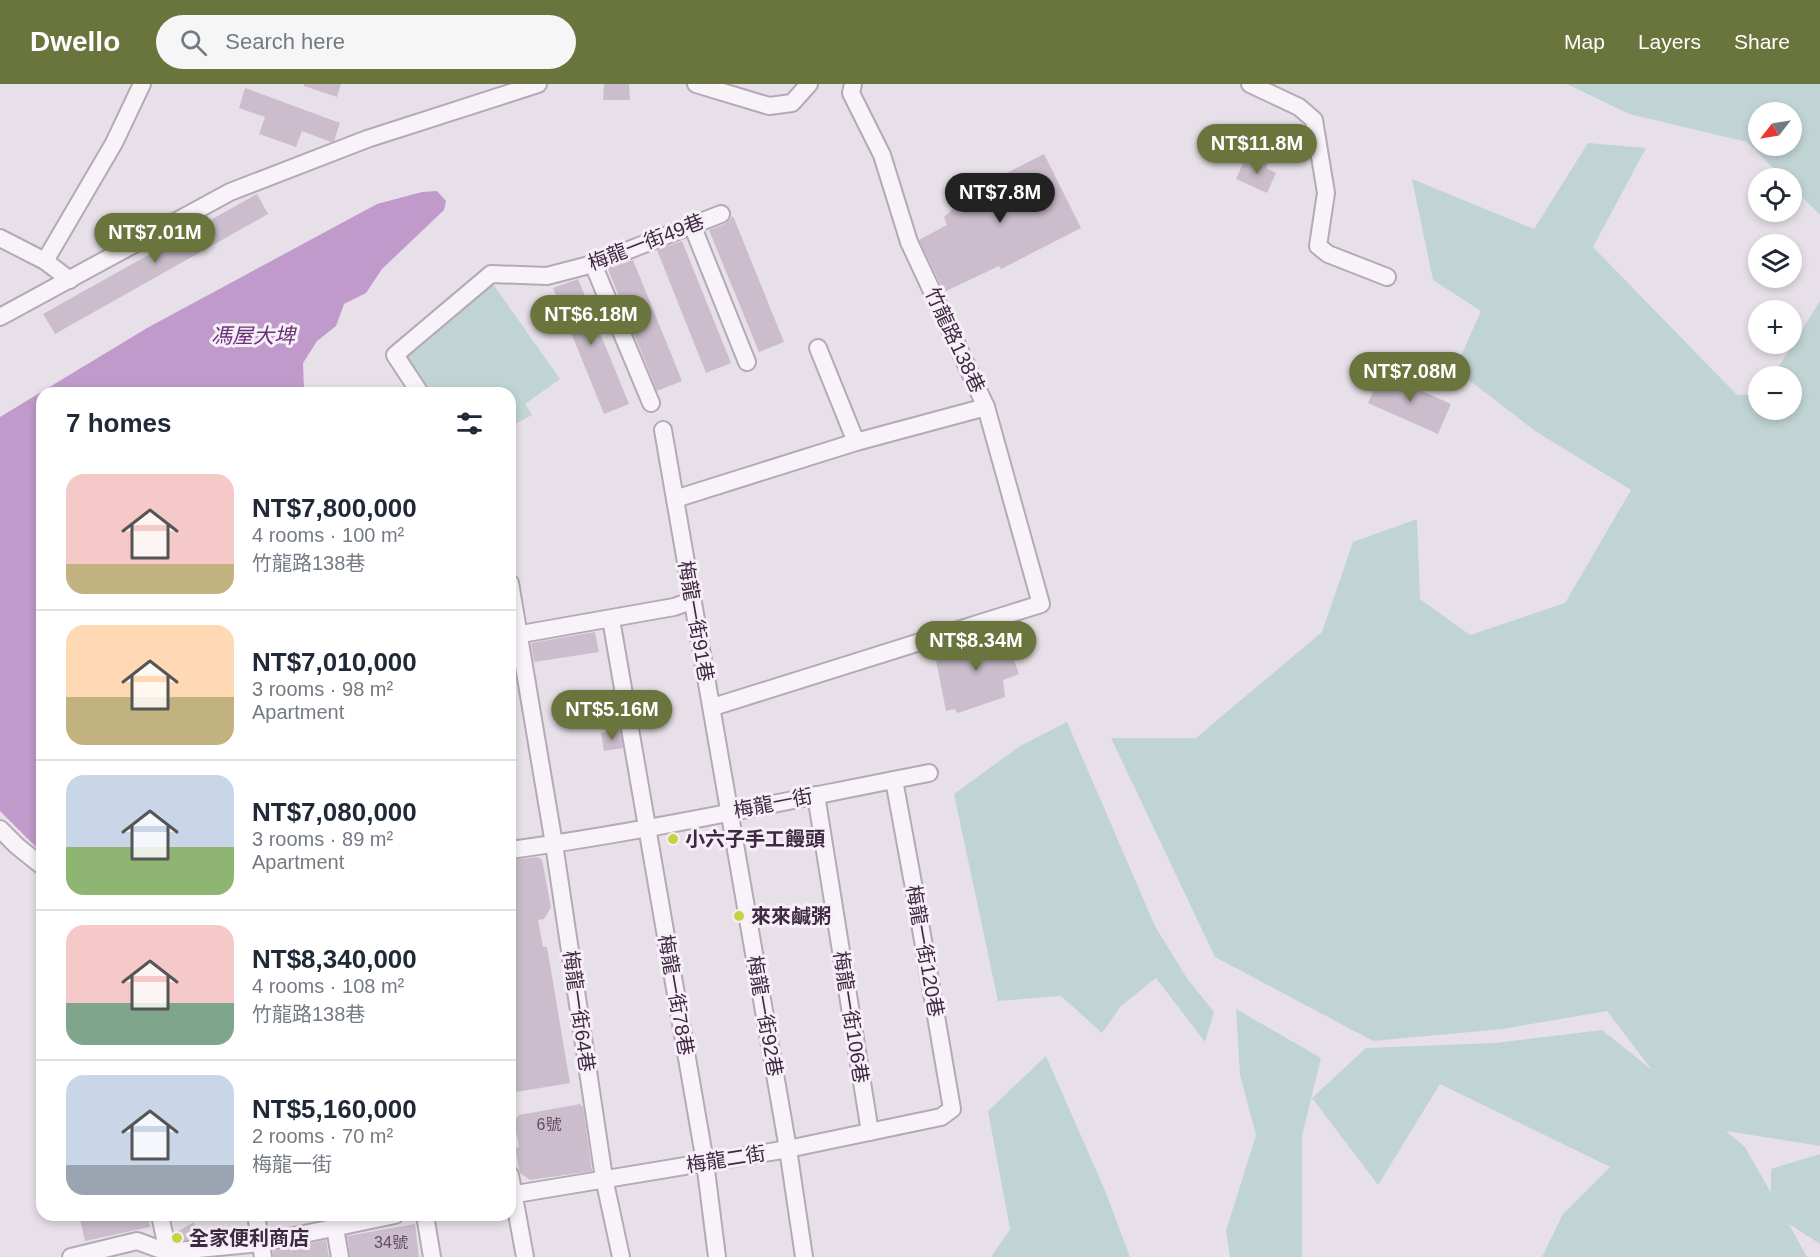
<!DOCTYPE html>
<html lang="en">
<head>
<meta charset="utf-8">
<style>
  :root { --surface:#fff; --page:#f6f6f7; --text:#1f2937; --muted:#747a83; --line:#e0e1e3; --accent:#69753c }
  body { margin:0; font-family:Arial,"Noto Sans TC",sans-serif; background:var(--page); color:var(--text); height:100vh; display:flex; flex-direction:column; font-size:22px; white-space:nowrap }
  * { box-sizing:border-box; margin:0 }
  p { font-size:20px; color:var(--muted) }
  .icon { flex:none; width:33px; height:33px; fill:none; stroke:currentColor; stroke-width:2; stroke-linecap:round; stroke-linejoin:round }
  .map { position:relative; flex:1; overflow:hidden }
  .panel { position:absolute; left:36px; top:303px; width:480px; height:834px; display:flex; flex-direction:column; background:var(--surface); border-radius:18px; box-shadow:0 3px 9px #0003 }
  .panel>* { flex:none }
  .needle { width:39px; rotate:239deg }
  .tools { position:absolute; left:1748px; top:18px; display:grid; gap:12px }
  .tools a { display:grid; place-items:center; width:54px; height:54px; border-radius:50%; background:var(--surface); box-shadow:0 3px 9px #0003; font-size:30px }
  .price { position:absolute; translate:-50% -51px; padding:0 14px; border-radius:21px; background:var(--accent); color:#fff; font-size:20px; line-height:39px; filter:drop-shadow(0 2px 3px #0008) }
  .price::after { content:''; position:absolute; left:50%; top:36px; width:18px; height:14px; margin-left:-9px; background:inherit; clip-path:polygon(0 0,100% 0,50% 100%) }
  .price.active { background:#222; color:#fff }
  ul { padding:0; list-style:none }
  li { display:flex; align-items:center; gap:18px; height:150px; padding:0 30px }
  li+li { border-top:2px solid var(--line) }
  li span { display:grid; place-items:center; flex:none; width:168px; height:120px; border-radius:18px; color:#555 }
  li>.icon { margin-inline-start:auto }
  span .icon { width:72px; height:72px; fill:#fffc; stroke-width:1 }
  li b { font-size:26px }
  h2 { display:flex; justify-content:space-between; align-items:center; height:72px; padding:0 30px; font-size:26px }
  header { display:flex; align-items:center; gap:36px; box-sizing:border-box; height:84px; padding:0 30px; background:var(--accent); color:#fff }
  header strong { font-size:28px }
  nav { display:flex; gap:33px; margin-inline-start:auto; font-size:21px }
  .search { width:420px; height:54px; background:var(--page); display:flex; align-items:center; gap:15px; box-sizing:border-box; padding:0 21px; border-radius:33px; color:var(--muted); font-size:22px }
  .map>svg:first-child { display:block }
  .green { fill:#c1d4d4; fill-rule:evenodd }
  .water { fill:#bf9acb }
  .building { fill:#cbbdcc }
  .lines { fill:none; stroke-linecap:round; stroke-linejoin:round }
  .minor-casing { stroke:#b5a9b7; stroke-width:20 }
  .minor { stroke:#f7f3f8; stroke-width:16 }
  .poi-dot { fill:#c3d341; stroke:#f6eff7; stroke-width:2 }
  .labels { text-anchor:middle; dominant-baseline:central; stroke-width:6; stroke-linejoin:round; paint-order:stroke }
  .number-label { font-size:16px; fill:#624d64 }
  .street-label { font-size:20px; fill:#3f2841; stroke:#f6eff7 }
  .poi-label { font-size:20px; font-weight:bold; fill:#3f2841; stroke:#f6eff7; text-anchor:start }
  .water-label { font-size:21px; font-style:italic; fill:#693177; stroke:#f6eff7 }
</style>
</head>
<body>
<header>
<strong>Dwello</strong>
<div class="search"><svg class="icon" aria-label="search" viewBox="0 0 24 24"><circle cx="10" cy="10" r="6"/><path d="M15 15l6 6"/></svg>Search here</div>
<nav><a>Map</a><a>Layers</a><a>Share</a></nav>
</header>
<div class="map">
<svg width="1820" height="1173" viewBox="0 0 1820 1173">
  <rect width="100%" height="100%" fill="#e8e0e9"/>
  <g class="green">
    <path d="M1567,0H1820V131L1791,102V94H1783L1747,58L1629,30ZM1791,28V62H1758V28Z"/>
    <path d="M1588,59L1646,64L1593,163L1737,311L1758,310V326H1791V292H1773L1820,217V1062L1726,1047L1745,1063L1771,1109V1085L1820,1070V1160L1789,1140L1807,1173H1542L1563,1130L1610,1083L1440,1000L1378,1101L1312,1014L1366,964L1495,959L1602,946L1652,986L1607,927L1503,945L1373,957L1215,873L1111,654H1196L1322,548L1353,458L1417,435L1420,515L1470,551L1565,519L1631,406L1535,347L1455,285L1481,227L1433,196L1412,95L1534,145Z"/>
    <path d="M493,200L560,295L525,320L532,331L510,343V309H427L404,274L418,265Z"/>
    <path d="M1067,638L1155,842L1186,893L1214,928L1205,958L1156,894L1121,922L1102,949L1061,912L998,917L954,710L1020,662Z"/>
    <path d="M1236,925L1321,974L1302,1052V1173H1230L1226,1147L1256,1051L1240,991Z"/>
    <path d="M1046,972L1106,1109L1130,1173H991L1010,1145L988,1027Z"/>
  </g>
  <path class="water" d="M437,107L446,117L444,126L382,185L366,209L344,220L336,242L317,257L303,279L304,305L301,309H42V769L0,727V333L147,244L377,120L422,108Z"/>
  <g class="building">
    <path d="M304,0H341L337,13L304,2Z"/>
    <path d="M604,0H629L630,16H603Z"/>
    <path d="M245,4L340,39L334,57L331,58L302,47L296,63L259,50L265,33L239,24Z"/>
    <path d="M1044,70L1081,144L1001,185L999,182L944,208L919,156L947,141L944,133L965,113L963,111Z"/>
    <path d="M1256,73L1268,79L1266,84L1276,89L1267,109L1236,95L1245,75L1253,79Z"/>
    <path d="M257,110L268,130L55,250L43,230Z"/>
    <path d="M733,132L784,258L759,268L709,146L725,140Z"/>
    <path d="M682,157L731,279L706,289L657,166Z"/>
    <path d="M633,176L682,297L657,307L608,185Z"/>
    <path d="M578,195L629,320L604,330L553,204Z"/>
    <path d="M1382,289L1451,320L1438,350L1368,319Z"/>
    <path d="M1002,544L1019,590L1003,596L1005,613L958,629L954,625L946,627L935,571Z"/>
    <path d="M595,548L599,568L534,578L531,559Z"/>
    <path d="M620,646L623,664L604,667L601,649Z"/>
    <path d="M538,773L542,776L551,823L544,835L538,836L543,863H547L570,999L510,1009V776Z"/>
    <path d="M580,1020L583,1023L592,1087L530,1096L520,1089L515,1064L519,1063L514,1037L519,1031Z"/>
    <path d="M79,1131H149L150,1143L85,1157Z"/>
    <path d="M194,1138L197,1155L176,1157L175,1149Z"/>
    <path d="M415,1140L419,1173H350L347,1152Z"/>
    <path d="M326,1156L329,1173H273V1167Z"/>
  </g>
  <g class="lines">
    <defs>
      <g id="minor">
        <path d="M696,0L769,22L792,19L809,0"/>
        <path d="M1250,0L1299,23L1314,36L1326,109L1318,162L1328,170L1387,193"/>
        <path d="M692,141L747,278"/>
        <path d="M0,154L45,177L70,196"/>
        <path d="M45,177L114,59L142,0"/>
        <path d="M593,180L651,319"/>
        <path d="M0,233L230,108L367,55L538,0"/>
        <path d="M818,264L856,358"/>
        <path d="M420,309L395,271L491,190L547,192L593,180L721,130"/>
        <path d="M663,346L788,1065L804,1173"/>
        <path d="M675,415L856,358L986,323"/>
        <path d="M510,499L554,760L604,1094L621,1173"/>
        <path d="M611,535L705,1078L717,1173"/>
        <path d="M510,552L674,523L691,517"/>
        <path d="M713,623L1041,520L986,323L909,158L882,71L851,9L853,0"/>
        <path d="M816,711L870,1048"/>
        <path d="M0,745L17,762L42,782"/>
        <path d="M510,766C650,747 790,716 929,689"/>
        <path d="M510,1091L525,1173"/>
        <path d="M510,1111L788,1065L941,1033L952,1025L915,810L894,696"/>
        <path d="M160,1131L169,1173"/>
        <path d="M256,1131L263,1173"/>
        <path d="M425,1131L432,1173"/>
        <path d="M333,1132L340,1173"/>
        <path d="M71,1173L137,1157L167,1168L261,1159L395,1131"/>
      </g>
    </defs>
    <use href="#minor" class="minor-casing"/>
    <use href="#minor" class="minor"/>
  </g>
  <g class="poi-dot">
    <circle cx="673" cy="755" r="6"/>
    <circle cx="739" cy="832" r="6"/>
    <circle cx="177" cy="1154" r="6"/>
  </g>
  <g class="labels">
    <g class="number-label">
      <text x="549" y="1040">6號</text>
      <text x="391" y="1158">34號</text>
    </g>
    <g class="street-label">
      <text transform="translate(646 158) rotate(-21)">梅龍一街49巷</text>
      <text transform="translate(955 256) rotate(65)">竹龍路138巷</text>
      <text transform="translate(696 537) rotate(80)">梅龍一街91巷</text>
      <text transform="translate(773 719) rotate(-11)">梅龍一街</text>
      <text transform="translate(925 867) rotate(80)">梅龍一街120巷</text>
      <text transform="translate(676 911) rotate(80)">梅龍一街78巷</text>
      <text transform="translate(579 927) rotate(82)">梅龍一街64巷</text>
      <text transform="translate(765 932) rotate(80)">梅龍一街92巷</text>
      <text transform="translate(851 933) rotate(81)">梅龍一街106巷</text>
      <text transform="translate(726 1075) rotate(-9)">梅龍二街</text>
    </g>
    <g class="poi-label">
      <text x="685" y="755">小六子手工饅頭</text>
      <text x="751" y="832">來來鹹粥</text>
      <text x="189" y="1154">全家便利商店</text>
    </g>
    <g class="water-label">
      <text x="253" y="251">馮屋大埤</text>
    </g>
  </g>
</svg>
<div class="tools">
<a><svg class="needle" viewBox="-14 -14 28 28"><path d="M0-13l5 13h-10z" fill="#e53935"/><path d="M0 13l5-13h-10z" fill="#747a83"/></svg></a>
<a><svg class="icon" aria-label="locate" viewBox="0 0 24 24"><circle cx="12" cy="12" r="6"/><path d="M12 2v4M12 18v4M2 12h4M18 12h4"/></svg></a>
<a><svg class="icon" aria-label="layers" viewBox="0 0 24 24"><path d="M12 4l9 5-9 5-9-5zM3 14l9 5 9-5"/></svg></a>
<a>+</a>
<a>−</a>
</div>
<b class="price" style="left:1257px;top:91px">NT$11.8M</b>
<b class="price active" style="left:1000px;top:140px">NT$7.8M</b>
<b class="price" style="left:155px;top:180px">NT$7.01M</b>
<b class="price" style="left:591px;top:262px">NT$6.18M</b>
<b class="price" style="left:1410px;top:319px">NT$7.08M</b>
<b class="price" style="left:976px;top:588px">NT$8.34M</b>
<b class="price" style="left:612px;top:657px">NT$5.16M</b>
<section class="panel">
<h2>7 homes<svg class="icon" aria-label="filters" viewBox="0 0 24 24"><path d="M4 7h16M4 17h16"/><circle cx="9" cy="7" r="2"/><circle cx="15" cy="17" r="2"/></svg></h2>
<ul>
<li><span style="background:linear-gradient(#f6c9c9 75%,#c2b280 0)"><svg class="icon" aria-label="home" viewBox="0 0 24 24"><path d="M3 11l9-7 9 7M6 9v11h12V9"/></svg></span><div><b>NT$7,800,000</b><p>4 rooms · 100 m²</p><p>竹龍路138巷</p></div></li>
<li><span style="background:linear-gradient(#ffd9b3 60%,#c2b280 0)"><svg class="icon" aria-label="home" viewBox="0 0 24 24"><path d="M3 11l9-7 9 7M6 9v11h12V9"/></svg></span><div><b>NT$7,010,000</b><p>3 rooms · 98 m²</p><p>Apartment</p></div></li>
<li><span style="background:linear-gradient(#c9d6e8 60%,#8fb573 0)"><svg class="icon" aria-label="home" viewBox="0 0 24 24"><path d="M3 11l9-7 9 7M6 9v11h12V9"/></svg></span><div><b>NT$7,080,000</b><p>3 rooms · 89 m²</p><p>Apartment</p></div></li>
<li><span style="background:linear-gradient(#f6c9c9 65%,#7fa58c 0)"><svg class="icon" aria-label="home" viewBox="0 0 24 24"><path d="M3 11l9-7 9 7M6 9v11h12V9"/></svg></span><div><b>NT$8,340,000</b><p>4 rooms · 108 m²</p><p>竹龍路138巷</p></div></li>
<li><span style="background:linear-gradient(#c9d6e8 75%,#9aa5b1 0)"><svg class="icon" aria-label="home" viewBox="0 0 24 24"><path d="M3 11l9-7 9 7M6 9v11h12V9"/></svg></span><div><b>NT$5,160,000</b><p>2 rooms · 70 m²</p><p>梅龍一街</p></div></li>
</ul>
</section>
</div>
</body>
</html>
